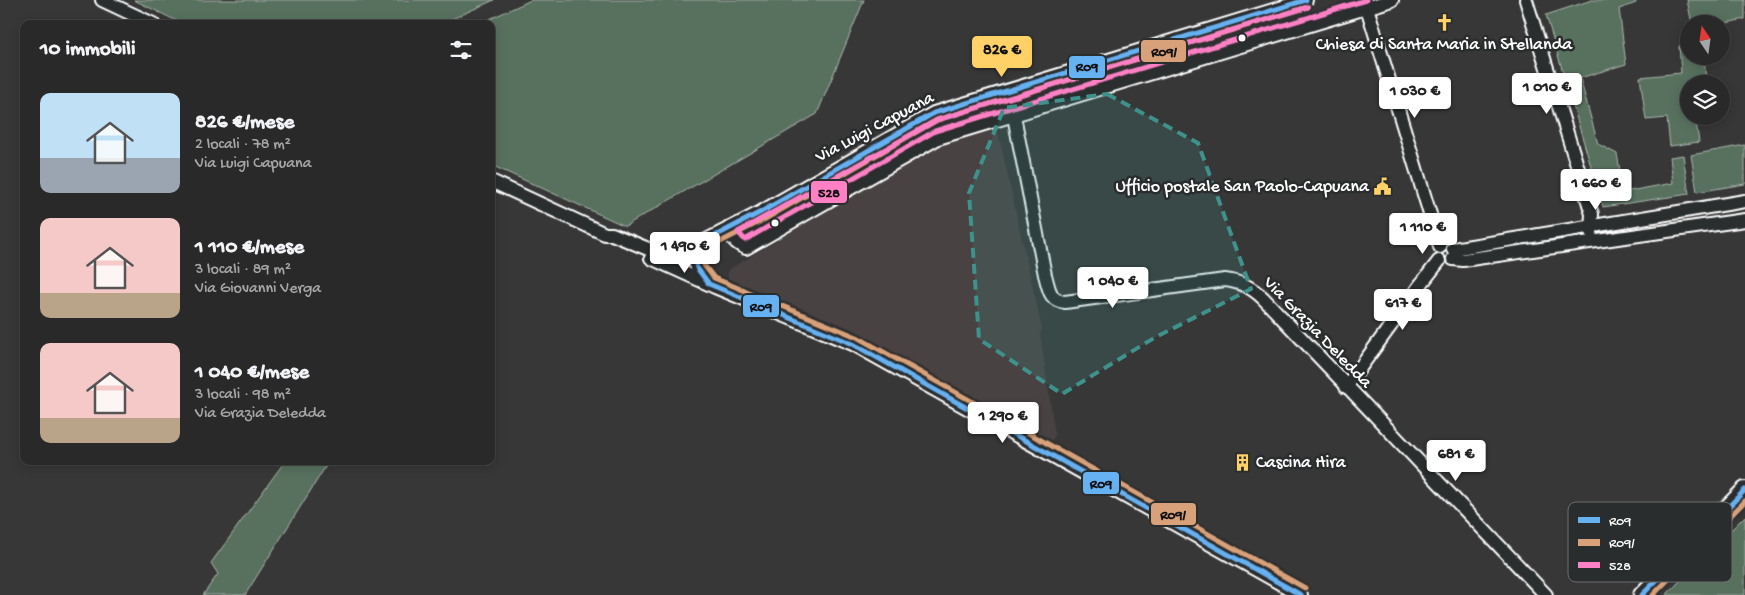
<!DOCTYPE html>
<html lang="it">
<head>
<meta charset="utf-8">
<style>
  :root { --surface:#2a2929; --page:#323131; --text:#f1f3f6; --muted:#a5a6a8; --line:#464546; --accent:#ffd166 }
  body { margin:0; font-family:"Gochi Hand",sans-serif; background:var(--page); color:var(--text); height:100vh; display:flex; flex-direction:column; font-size:19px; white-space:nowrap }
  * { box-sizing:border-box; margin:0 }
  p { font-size:16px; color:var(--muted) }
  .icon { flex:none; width:28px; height:28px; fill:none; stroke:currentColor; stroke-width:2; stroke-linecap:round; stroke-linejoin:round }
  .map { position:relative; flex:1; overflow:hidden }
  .side { position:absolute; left:20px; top:20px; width:475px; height:445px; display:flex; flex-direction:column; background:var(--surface); border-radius:10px; box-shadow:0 2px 12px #0003,0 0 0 1px var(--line) }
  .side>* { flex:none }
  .needle { width:32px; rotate:347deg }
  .tools { position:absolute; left:1680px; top:15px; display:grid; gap:10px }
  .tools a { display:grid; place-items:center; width:50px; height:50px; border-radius:50%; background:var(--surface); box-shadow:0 2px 12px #0003,0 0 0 1px var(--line); font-size:25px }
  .price { position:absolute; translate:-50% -42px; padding:0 11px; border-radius:5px; background:#fff; color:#222; font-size:16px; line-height:32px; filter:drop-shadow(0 1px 2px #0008) }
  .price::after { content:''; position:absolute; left:50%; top:30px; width:15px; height:11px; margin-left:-8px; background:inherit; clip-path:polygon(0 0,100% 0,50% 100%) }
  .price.on { background:var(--accent); color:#111 }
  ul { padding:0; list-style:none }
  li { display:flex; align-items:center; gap:15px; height:125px; padding:0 20px }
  li span { display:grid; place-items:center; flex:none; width:140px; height:100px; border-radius:10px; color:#555 }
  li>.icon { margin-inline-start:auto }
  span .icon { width:60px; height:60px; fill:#fffc; stroke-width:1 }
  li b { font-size:21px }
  h2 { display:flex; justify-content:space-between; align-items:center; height:60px; padding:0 20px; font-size:21px }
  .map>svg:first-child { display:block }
  .built { fill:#494342 }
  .green { fill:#58715f; stroke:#acb8af }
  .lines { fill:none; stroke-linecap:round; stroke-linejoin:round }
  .minor-casing { stroke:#fff; stroke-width:16 }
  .tertiary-casing { stroke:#fff; stroke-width:20 }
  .minor { stroke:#2a2d2e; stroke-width:12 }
  .tertiary { stroke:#2a2d2e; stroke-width:16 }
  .bus-1-casing { stroke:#2a2d2e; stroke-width:9 }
  .bus-2-casing { stroke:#2a2d2e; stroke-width:9 }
  .bus-3-casing { stroke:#2a2d2e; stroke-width:9 }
  .bus-1 { stroke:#66b1f2; stroke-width:5 }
  .bus-2 { stroke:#d9a179; stroke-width:5 }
  .bus-3 { stroke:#ff80c5; stroke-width:5 }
  .marked { fill:#3f918b; fill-opacity:0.2; stroke:#3f918b; stroke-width:4; stroke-dasharray:10 6; stroke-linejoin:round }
  .bus-dot { fill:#fff; stroke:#2a2d2e; stroke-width:2 }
  .labels { text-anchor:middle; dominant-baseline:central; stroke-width:5; stroke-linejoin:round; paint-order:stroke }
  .poi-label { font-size:18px; fill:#fff; stroke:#2a2d2e }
  .street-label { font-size:18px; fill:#fff; stroke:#2a2d2e }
  .key { fill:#2a2d2e; stroke:#6a6c6d; stroke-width:1 }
  .key-label { font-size:14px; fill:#fff }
  .line-badge { stroke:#2a2d2e; stroke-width:2 }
  .pale-badge-label { font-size:14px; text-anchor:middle; font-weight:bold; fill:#111 }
</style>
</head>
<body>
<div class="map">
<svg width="1745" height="595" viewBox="0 0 1745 595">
  <rect width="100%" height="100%" fill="#383737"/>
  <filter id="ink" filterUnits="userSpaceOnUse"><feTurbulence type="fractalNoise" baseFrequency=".02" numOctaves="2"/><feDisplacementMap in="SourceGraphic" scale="10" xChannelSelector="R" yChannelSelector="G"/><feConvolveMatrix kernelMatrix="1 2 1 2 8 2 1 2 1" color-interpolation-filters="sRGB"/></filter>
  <g filter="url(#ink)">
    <path class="built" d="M997,128L1042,329L1040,334L1055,435L1052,440L857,331L728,278V270L944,141Z"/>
    <g class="green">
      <path d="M134,0H494L441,24H183Z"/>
      <path d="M531,0H864L817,114L625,226L491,165V24H479Z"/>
      <path d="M1592,0H1635L1636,3L1619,9L1626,64L1580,78L1598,144L1617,154L1624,192L1673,183L1670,157L1683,155L1689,194L1603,207L1546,15Z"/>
      <path d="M1687,0H1745V19L1721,24H1692Z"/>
      <path d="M1689,44V56H1704L1706,80L1689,84V116H1695L1699,142L1670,146L1667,118L1646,120L1640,77L1681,73L1679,46Z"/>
      <path d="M1745,145V184L1697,192L1691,155Z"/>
      <path d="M285,461H329L245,595H203L218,574L211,563Z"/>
      <path d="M1745,516V595H1666Z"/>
    </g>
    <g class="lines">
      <defs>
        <g id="minor">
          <path d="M102,0L153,24"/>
          <path d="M1526,0L1592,214L1591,232"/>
          <path d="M1365,1L1440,247"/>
          <path d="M1014,116L1045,275C1049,288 1049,301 1065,302L1225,280C1241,282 1251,287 1263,298L1546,595"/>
          <path d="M491,181L605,234H612L665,256H675L761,212L934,113L1306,0"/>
          <path d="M729,228C732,239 735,244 746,248L938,138L1392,0"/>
          <path d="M692,248L697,268L707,282"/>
          <path d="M1453,249L1745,201"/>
          <path d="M651,258L715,287L853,344L1301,595"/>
          <path d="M1453,259L1463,260L1745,220"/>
          <path d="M1346,387L1418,288L1439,261"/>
        </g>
        <path id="tertiary" d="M1642,595L1745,490"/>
      </defs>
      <use href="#minor" class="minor-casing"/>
      <use href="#tertiary" class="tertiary-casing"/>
      <use href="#minor" class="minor"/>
      <use href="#tertiary" class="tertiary"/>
      <defs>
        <g id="bus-1">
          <path d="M1301,595L853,344L709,284L697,268L692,248L761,212L934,113L1306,0"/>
          <path d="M1642,595L1745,490"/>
        </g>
        <g id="bus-2">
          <path d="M1305,588L857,337L714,278L704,265L701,252L765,219L937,120L1308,7"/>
          <path d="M1653,595L1745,501"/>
        </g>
        <path id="bus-3" d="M1308,7L937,120L738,232L745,240L935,131L1366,0"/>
      </defs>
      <use href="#bus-1" class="bus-1-casing"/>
      <use href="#bus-2" class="bus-2-casing"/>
      <use href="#bus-3" class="bus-3-casing"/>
      <use href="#bus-1" class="bus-1"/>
      <use href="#bus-2" class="bus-2"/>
      <use href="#bus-3" class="bus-3"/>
    </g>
  </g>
  <path class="marked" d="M1107,94L1198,143L1251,289L1154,338L1062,394L979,339L969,193L1004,108Z"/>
  <defs>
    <symbol id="church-bare" viewBox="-9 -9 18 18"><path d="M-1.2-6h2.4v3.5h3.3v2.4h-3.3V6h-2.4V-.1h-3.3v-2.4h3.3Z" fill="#ffd166" stroke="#2a2d2e" stroke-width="2.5" paint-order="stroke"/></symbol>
    <symbol id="civic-bare" viewBox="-9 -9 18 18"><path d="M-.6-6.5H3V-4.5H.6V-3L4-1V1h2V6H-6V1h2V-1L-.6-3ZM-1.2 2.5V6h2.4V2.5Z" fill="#ffd166" stroke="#2a2d2e" stroke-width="2.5" paint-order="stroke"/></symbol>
    <symbol id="building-bare" viewBox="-9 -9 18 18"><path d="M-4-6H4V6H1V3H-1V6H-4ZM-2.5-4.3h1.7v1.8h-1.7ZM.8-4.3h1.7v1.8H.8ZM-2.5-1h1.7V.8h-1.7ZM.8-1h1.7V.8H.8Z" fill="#ffd166" stroke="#2a2d2e" stroke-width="2.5" paint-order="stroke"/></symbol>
  </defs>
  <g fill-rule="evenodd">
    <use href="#church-bare" x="1432" y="10" width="25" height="25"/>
    <use href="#civic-bare" x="1370" y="174" width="25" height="25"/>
    <use href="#building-bare" x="1230" y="450" width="25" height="25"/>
  </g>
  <g class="bus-dot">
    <circle cx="1242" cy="38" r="4.5"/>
    <circle cx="775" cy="223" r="4.5"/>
  </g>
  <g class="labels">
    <g class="poi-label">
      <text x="1444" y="45">Chiesa di Santa Maria in Stellanda</text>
      <text x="1369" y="187" text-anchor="end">Ufficio postale San Paolo-Capuana</text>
      <text x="1256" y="463" text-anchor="start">Cascina Hira</text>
    </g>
    <g class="street-label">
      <text transform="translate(875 128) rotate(-28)">Via Luigi Capuana</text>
      <text transform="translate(1317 333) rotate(46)">Via Grazia Deledda</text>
    </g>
  </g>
  <rect x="1568" y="502" width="164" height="80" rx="8" class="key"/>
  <rect x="1578" y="517" width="22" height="6" fill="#66b1f2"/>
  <rect x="1578" y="539" width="22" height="7" fill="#d9a179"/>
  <rect x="1578" y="562" width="22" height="6" fill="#ff80c5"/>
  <g class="key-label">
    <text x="1609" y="525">R09</text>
    <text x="1609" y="547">R09/</text>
    <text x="1609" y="570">528</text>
  </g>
  <g class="line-badge">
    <rect x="1140" y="39" width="47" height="24" rx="5" fill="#d9a179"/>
    <rect x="1068" y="55" width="38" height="24" rx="5" fill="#66b1f2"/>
    <rect x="810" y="180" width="38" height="24" rx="5" fill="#ff80c5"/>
    <rect x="742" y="294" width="38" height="24" rx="5" fill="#66b1f2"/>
    <rect x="1082" y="471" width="38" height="24" rx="5" fill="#66b1f2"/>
    <rect x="1150" y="502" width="47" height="24" rx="5" fill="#d9a179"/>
  </g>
  <g class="pale-badge-label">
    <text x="1164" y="56">R09/</text>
    <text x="1087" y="71">R09</text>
    <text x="829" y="197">528</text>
    <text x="761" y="311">R09</text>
    <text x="1101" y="488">R09</text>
    <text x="1173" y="519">R09/</text>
  </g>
</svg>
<div class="tools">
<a><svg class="needle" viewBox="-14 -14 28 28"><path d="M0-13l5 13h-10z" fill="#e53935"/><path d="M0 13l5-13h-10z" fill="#a5a6a8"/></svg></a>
<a><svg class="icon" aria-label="layers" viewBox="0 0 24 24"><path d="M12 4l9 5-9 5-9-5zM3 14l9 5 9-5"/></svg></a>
</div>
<b class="price on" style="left:1002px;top:78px">826 €</b>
<b class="price" style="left:1547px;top:115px">1 010 €</b>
<b class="price" style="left:1415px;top:119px">1 030 €</b>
<b class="price" style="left:1596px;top:211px">1 660 €</b>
<b class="price" style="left:1423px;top:255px">1 110 €</b>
<b class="price" style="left:685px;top:274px">1 490 €</b>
<b class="price" style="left:1113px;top:309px">1 040 €</b>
<b class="price" style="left:1403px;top:331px">617 €</b>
<b class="price" style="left:1003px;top:444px">1 290 €</b>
<b class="price" style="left:1456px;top:482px">681 €</b>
<section class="side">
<h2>10 immobili<svg class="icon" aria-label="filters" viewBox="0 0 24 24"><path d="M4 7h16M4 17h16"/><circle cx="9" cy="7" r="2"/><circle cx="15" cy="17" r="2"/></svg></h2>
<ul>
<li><span style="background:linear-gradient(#bfe0f5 65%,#9aa5b1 0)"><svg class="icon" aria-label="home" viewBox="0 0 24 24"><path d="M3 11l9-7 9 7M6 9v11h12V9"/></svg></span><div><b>826 €/mese</b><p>2 locali · 78 m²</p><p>Via Luigi Capuana</p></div></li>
<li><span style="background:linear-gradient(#f6c9c9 75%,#b9a48a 0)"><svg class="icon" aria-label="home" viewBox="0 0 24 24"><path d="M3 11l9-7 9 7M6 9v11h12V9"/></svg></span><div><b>1 110 €/mese</b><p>3 locali · 89 m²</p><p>Via Giovanni Verga</p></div></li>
<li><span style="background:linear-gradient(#f6c9c9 75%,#b9a48a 0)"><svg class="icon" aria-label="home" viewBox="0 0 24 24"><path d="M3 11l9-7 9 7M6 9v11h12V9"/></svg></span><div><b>1 040 €/mese</b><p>3 locali · 98 m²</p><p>Via Grazia Deledda</p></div></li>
</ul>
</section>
</div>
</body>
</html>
